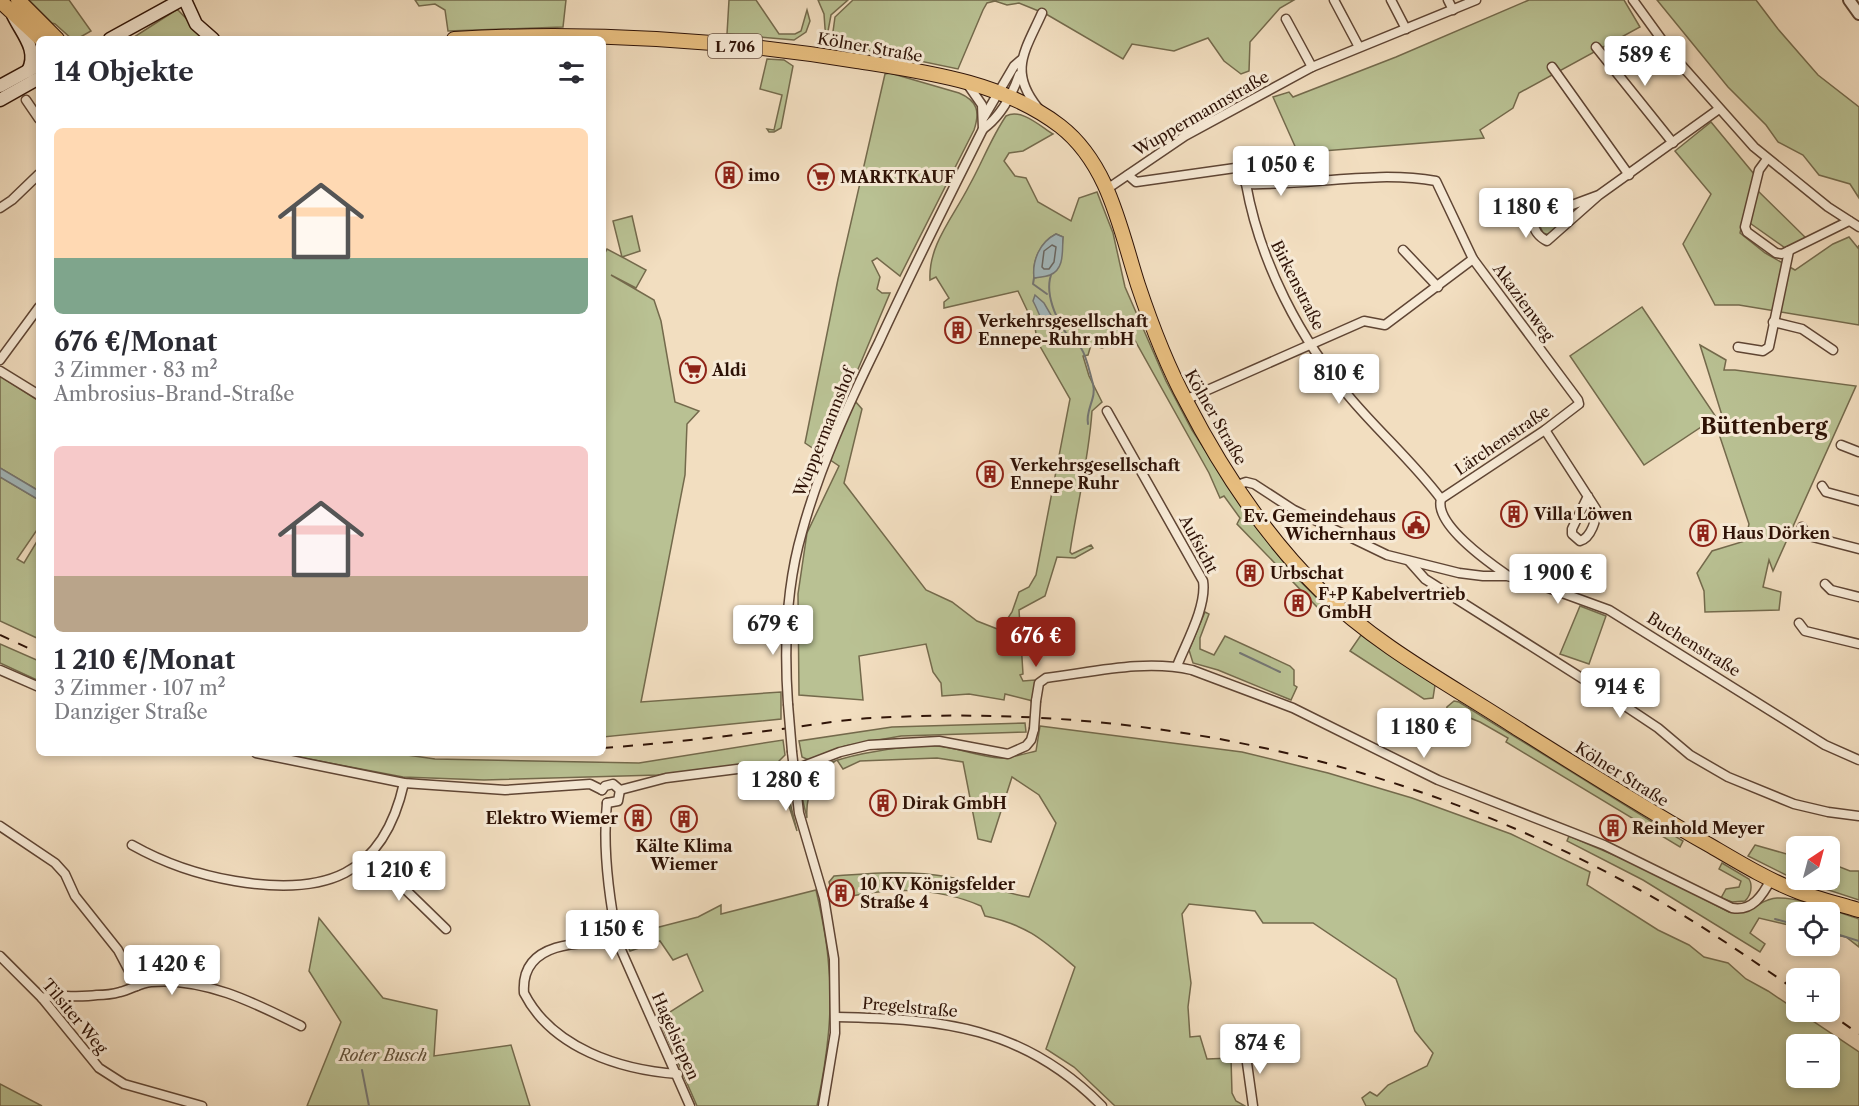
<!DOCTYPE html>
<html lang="de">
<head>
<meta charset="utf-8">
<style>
  :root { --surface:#fff; --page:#f2f2f3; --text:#2b2b33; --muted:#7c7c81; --accent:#8f2418 }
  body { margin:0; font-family:"Libre Caslon Text",serif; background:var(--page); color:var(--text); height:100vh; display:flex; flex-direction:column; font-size:22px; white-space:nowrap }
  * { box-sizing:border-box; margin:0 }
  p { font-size:20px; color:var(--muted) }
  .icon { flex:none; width:33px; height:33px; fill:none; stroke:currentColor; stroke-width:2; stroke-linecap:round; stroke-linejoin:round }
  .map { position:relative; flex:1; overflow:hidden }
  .panel { position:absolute; left:36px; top:36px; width:570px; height:720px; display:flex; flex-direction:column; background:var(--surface); border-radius:9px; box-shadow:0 3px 9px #0003 }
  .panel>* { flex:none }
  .needle { width:39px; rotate:36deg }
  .fabs { position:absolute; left:1786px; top:836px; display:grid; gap:12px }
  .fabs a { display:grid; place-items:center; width:54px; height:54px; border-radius:9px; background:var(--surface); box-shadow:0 3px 9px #0003; font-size:30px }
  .price { position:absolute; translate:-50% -51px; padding:0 14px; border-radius:6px; background:#fff; color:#222; font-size:20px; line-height:39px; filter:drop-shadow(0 2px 3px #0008) }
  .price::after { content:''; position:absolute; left:50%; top:36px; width:18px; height:14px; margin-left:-9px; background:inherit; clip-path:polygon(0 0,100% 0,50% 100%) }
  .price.selected { background:var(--accent); color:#fff }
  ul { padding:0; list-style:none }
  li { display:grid; align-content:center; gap:12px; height:318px; padding:0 18px }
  li span { display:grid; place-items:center; height:186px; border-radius:9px; color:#555 }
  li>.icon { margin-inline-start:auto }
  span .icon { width:108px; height:108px; fill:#fffc; stroke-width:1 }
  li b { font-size:26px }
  h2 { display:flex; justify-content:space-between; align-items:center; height:72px; padding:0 18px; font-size:26px }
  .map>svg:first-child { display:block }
  .green { fill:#b9c193; stroke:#746a4c; stroke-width:1.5; fill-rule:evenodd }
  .water { fill:#a2b9be; stroke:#747674; stroke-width:1.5 }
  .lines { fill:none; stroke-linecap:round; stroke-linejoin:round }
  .shore { stroke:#686662; stroke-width:1.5 }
  .stream { stroke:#747674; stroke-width:2 }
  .minor-casing { stroke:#5f4534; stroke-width:11 }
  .tertiary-casing { stroke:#5f4534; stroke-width:14 }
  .secondary-casing { stroke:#2e1206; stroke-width:15 }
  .primary-casing { stroke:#2e1206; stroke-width:16 }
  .minor { stroke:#f7ead6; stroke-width:8 }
  .tertiary { stroke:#f7ead6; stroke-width:10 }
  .secondary { stroke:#f7ead6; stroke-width:12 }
  .primary { stroke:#e9bf80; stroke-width:14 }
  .rail { stroke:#2e1206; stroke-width:2; stroke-dasharray:10 10; stroke-linecap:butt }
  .minor-bridge-casing { stroke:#5f4534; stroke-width:11; stroke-linecap:butt }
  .minor-bridge { stroke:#f7ead6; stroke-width:8 }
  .labels { text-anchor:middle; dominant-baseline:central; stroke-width:6; stroke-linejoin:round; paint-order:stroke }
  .shield { fill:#f7ead6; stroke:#6a5344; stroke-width:1.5 }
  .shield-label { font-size:15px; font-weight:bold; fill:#2e1206 }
  .street-label { font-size:16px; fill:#2e1206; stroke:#f7ead6 }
  .poi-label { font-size:16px; font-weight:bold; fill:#2e1206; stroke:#f7ead6; text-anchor:start }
  .park-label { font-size:16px; font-style:italic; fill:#5f4f37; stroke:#f7ead6 }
  .district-label { font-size:22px; font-weight:bold; fill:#2e1206; stroke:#f7ead6 }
</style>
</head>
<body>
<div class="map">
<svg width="1859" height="1106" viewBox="0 0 1859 1106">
  <rect width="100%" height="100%" fill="#f2dec0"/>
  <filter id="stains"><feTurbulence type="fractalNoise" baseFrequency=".00333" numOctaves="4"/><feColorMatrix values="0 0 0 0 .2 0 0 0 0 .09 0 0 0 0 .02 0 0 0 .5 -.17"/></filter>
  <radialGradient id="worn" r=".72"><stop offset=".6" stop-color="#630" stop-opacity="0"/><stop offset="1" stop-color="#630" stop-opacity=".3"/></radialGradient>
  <g class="green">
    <path d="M29,0H69L91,31L77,39H72L55,24L52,23Z"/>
    <path d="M415,0H566L563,27L448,31L445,10L435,4L419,6Z"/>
    <path d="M729,0H756L779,34H795L801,31L807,10L810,21L806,32L794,40L727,34Z"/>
    <path d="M818,0H848L831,15L826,42L824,14Z"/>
    <path d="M853,0H1294L1280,8L1250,42L1249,71L1241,74L1224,61L1208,38L1174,51L1132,44L1123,59L1046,14L1019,3L1007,5L995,1L987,3L983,10L958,69L872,51L831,46L835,17Z"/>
    <path d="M1529,0H1624L1640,27L1519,93L1513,108L1480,130L1484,138L1298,153L1273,97L1289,92L1293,97L1396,57Z"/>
    <path d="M1657,0H1756L1778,29L1818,75L1859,107V198L1850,184L1819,175L1803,155L1778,142L1766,125L1728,87Z"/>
    <path d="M178,10L206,39H131L176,10Z"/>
    <path d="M767,59L784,60L793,66L781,128L774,132H769L767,129L774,130L782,95L760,89Z"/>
    <path d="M890,73L959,93C978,101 980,112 974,130L900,276L877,258L872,261L880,277L877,289L882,293H890L848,393L862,409L844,483L926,590L952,602L977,621L1000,630L1012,612L1019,592L1029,587L1036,575L1070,399L1037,341L1035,327L1018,291L944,308V302L949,298L936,277L930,280C928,245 954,216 969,186C982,163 991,138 1006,116C1021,108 1040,126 1053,134L1023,151L1009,153L1004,161L1015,176L1026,178L1038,202L1071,221L1079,198L1097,192L1113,233L1125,287L1166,381L1192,430L1252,522L1295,576L1324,605L1320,610L1237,524L1240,518L1224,496L1220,498L1209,473L1133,337L1102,348L1091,345L1088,355L1083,356L1089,376L1102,402L1092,411C1089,458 1077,505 1070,552L1072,554L1091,545L1093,548L1075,558L1057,557L1045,596L1019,610L1023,674L1020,675L1023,681L1035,680L1033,701L1005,694L1004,700L969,694L942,696L941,683L933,672L926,644L859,656L863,700L799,695L798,594L807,533L839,466L805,443L838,279L885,74ZM1056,234L1063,237C1060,263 1064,272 1034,278C1032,260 1041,242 1056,234Z"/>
    <path d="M1711,122L1754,174L1740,233L1765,253L1795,270L1833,244L1849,237L1858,248L1859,245V325L1739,305H1715L1683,244L1711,194L1675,151Z"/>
    <path d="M1755,188L1807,239L1788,250L1747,221Z"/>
    <path d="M1564,211L1568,221L1550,235L1543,233L1539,224L1541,220Z"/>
    <path d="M632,216L640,251L622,257L646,270L636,288L611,275L654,300L661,321L675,402L699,411L687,424L685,475L641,702L781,692V719L603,737V257L607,249L622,257L613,221Z"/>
    <path d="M1642,307L1716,417L1644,465L1570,356Z"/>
    <path d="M1700,345L1726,360L1724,370H1735L1856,386L1773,571L1769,560L1763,587L1781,592L1779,610L1705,612L1704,591L1697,573L1712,551L1745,541L1749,524L1718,431L1725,425Z"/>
    <path d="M0,376L39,401V491L0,468Z"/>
    <path d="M0,477L39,500V527L17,559L24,563L39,538V639L0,621Z"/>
    <path d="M1580,606L1606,616L1589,664L1560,654Z"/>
    <path d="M1205,612L1209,614L1200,638V649L1214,655L1225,636L1290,666L1294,670V685L1297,687L1291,700L1218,670L1193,663L1189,650Z"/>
    <path d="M1361,635L1435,685L1433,698L1424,699L1350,651Z"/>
    <path d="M0,644L39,661V681L0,663Z"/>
    <path d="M1454,701L1459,702L1683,841L1680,847L1506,742L1508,738L1480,722L1455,712L1450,718L1446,713L1447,707Z"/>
    <path d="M1025,723L1026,732L901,736L845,746L811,761L802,757L799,741L892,727Z"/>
    <path d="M1040,726L1242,752L1328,773L1412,798L1511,834L1590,872L1587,885L1658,930L1689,945L1704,957L1728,963L1746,979L1768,991L1859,1052V1106H1366L1362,1098L1370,1092L1377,1096L1388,1085L1427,1066L1433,1053L1415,1031L1396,979L1313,923H1263L1255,911L1189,904L1182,914L1191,983L1188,1007L1190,1037L1200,1036L1207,1059L1231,1058L1232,1093L1236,1101L1245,1106H1115L1074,1067L1046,1049L1075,967C1043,940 1027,925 985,916L981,906C933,885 883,888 834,900L829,882L834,876C872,873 911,870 949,877C976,882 1002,893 1029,897L1056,823L1039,795L1012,777L991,842L978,839L963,762L937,758L860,761L843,769L837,760C816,774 805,792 807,818C805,808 799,792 803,782C812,756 912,744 936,746C957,747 979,757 1000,758C1011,758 1024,754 1036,751ZM1797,1044H1830V1077H1797Z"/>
    <path d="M783,740L785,755L777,763H755L658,775L484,780L403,777L277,753H393L435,759L639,763Z"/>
    <path d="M751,774L780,779L785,782L797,831L785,794Z"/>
    <path d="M1569,836L1647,869L1729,912C1756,913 1759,899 1777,898C1801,897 1836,912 1859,919V947L1846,937L1830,934V912H1797V927L1759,918L1750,933L1765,944L1760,952L1643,880L1567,841Z"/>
    <path d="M1755,845L1797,857V879H1830V863L1850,871H1859V900L1792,878L1748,856Z"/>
    <path d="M1722,863L1749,879C1753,886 1751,895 1745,901L1732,902L1721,898L1726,889L1739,887L1741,881L1719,869Z"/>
    <path d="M816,890C821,912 826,935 828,958C834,1008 827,1058 817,1106H697L659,1019L703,991L687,954L673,960L660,941L630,951L624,936L698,917L721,905V914Z"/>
    <path d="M319,918L383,998L437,1010L434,1056L511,1045L530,1106H307L341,1022L309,971Z"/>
    <path d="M0,1084L42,1106H0Z"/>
  </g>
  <g class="water">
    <path d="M1056,234L1063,237C1062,250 1065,269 1050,275C1045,277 1039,277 1034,278C1032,260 1040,242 1056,234Z"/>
    <path d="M1035,295L1044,303L1065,339L1063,344C1047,340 1041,316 1033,301Z"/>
    <path d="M0,468L39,491V500L0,477Z"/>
  </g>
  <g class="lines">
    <path class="shore" d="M1052,245L1056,247L1054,262L1049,269H1044L1042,267L1044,251Z"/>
    <g class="stream">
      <path d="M1051,275C1044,296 1059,327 1074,343C1076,345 1079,346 1081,348C1087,357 1090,374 1093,384C1097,398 1085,410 1088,424"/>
      <path d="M1034,278L1033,284L1047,294"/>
      <path d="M1240,653L1280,672"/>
      <path d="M1775,919L1797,925"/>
      <path d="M1830,932L1859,941"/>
      <path d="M362,1070L369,1106"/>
    </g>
    <defs>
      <g id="minor">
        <path d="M1334,0L1359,47"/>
        <path d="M1391,0L1406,29"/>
        <path d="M1448,0L1453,10"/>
        <path d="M1633,0L1675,58L1754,147L1828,207L1859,227"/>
        <path d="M1286,19L1312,67"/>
        <path d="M1596,47L1673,143"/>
        <path d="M1552,67L1629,175"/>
        <path d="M26,100L39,119"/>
        <path d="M1038,108C1008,71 1025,51 1042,13"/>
        <path d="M984,117L1014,66L1021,60"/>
        <path d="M983,129C1001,116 1012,95 1019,75"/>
        <path d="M1767,159L1759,170L1745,227L1747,232L1776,253L1782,254L1849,221"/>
        <path d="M1128,175L1136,182L1235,168L1240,170L1246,184C1309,186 1374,170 1436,181L1473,259L1578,400L1579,404L1545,430L1441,499"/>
        <path d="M1246,184C1260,262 1300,340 1352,400C1381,434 1414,463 1441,499C1434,524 1488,562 1507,575"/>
        <path d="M1107,189L1185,136L1312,67L1476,0"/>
        <path d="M1599,195L1537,218L1533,222C1534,231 1539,237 1547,241L1599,195L1719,109"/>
        <path d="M0,208L12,200L39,174"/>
        <path d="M1403,250L1438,287"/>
        <path d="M1773,322L1802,329L1833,350"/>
        <path d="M1738,347L1763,351L1769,347L1789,251"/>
        <path d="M0,360L39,307"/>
        <path d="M0,371L39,395"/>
        <path d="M1185,400L1364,321L1385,325L1473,259"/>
        <path d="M1107,411L1203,581C1207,606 1186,643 1177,666"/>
        <path d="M1545,430L1596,509C1597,519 1591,538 1580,541L1572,534V529L1588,496"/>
        <path d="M1841,445L1859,452"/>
        <path d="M1237,485L1246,482L1254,484L1294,510L1387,555L1459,573L1483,576H1507L1532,582L1609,610L1825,745L1859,760"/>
        <path d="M1822,486L1826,492L1859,501"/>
        <path d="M1802,527L1805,535L1859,549"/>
        <path d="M1409,561L1425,579L1610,696L1658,728L1690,755L1728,777L1794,804L1828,812L1859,816"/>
        <path d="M1825,584L1831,590L1859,597"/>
        <path d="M1799,623L1805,631L1859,644"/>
        <path d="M0,670L39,687"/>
        <path d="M1036,701L1039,683L1046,678C1094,672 1145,659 1192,670L1293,708L1438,780L1604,845L1732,908C1752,912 1763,895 1771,879"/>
        <path d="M788,704C784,647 786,587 802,532C820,466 849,403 879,342C912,270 948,199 983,129L982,105L966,82"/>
        <path d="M792,752L799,813L824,898L834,959L835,1033L823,1106"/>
        <path d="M256,753L404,783L505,790L590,784L602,790"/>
        <path d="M602,790L605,786L613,784L620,790"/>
        <path d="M620,790L666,778L745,768L793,770L840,752L869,745L939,741L1008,754L1026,746L1031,740L1034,729"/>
        <path d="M607,803C602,849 609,898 618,943L690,1106"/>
        <path d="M607,803L618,801L620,790"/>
        <path d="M0,826L55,863L65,874L75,896L118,950L137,986"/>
        <path d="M132,845C164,863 199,875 235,881C324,896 383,877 404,783"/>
        <path d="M370,855L446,929"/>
        <path d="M618,943C582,942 520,940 524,993C552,1048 620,1070 678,1074"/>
        <path d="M0,956L42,998L99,1068L124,1084L202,1106"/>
        <path d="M42,998C60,994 78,998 97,995C104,995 113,994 120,992C130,990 140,983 151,982C204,977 255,1003 301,1026"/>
        <path d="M836,1017C942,1019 1023,1026 1102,1106"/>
        <path d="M1253,1106L1247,1063L1253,1043"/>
      </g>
      <path id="tertiary" d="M1849,0L1859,14"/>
      <g id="secondary">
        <path d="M185,0L196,24L213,39"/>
        <path d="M13,15C22,34 39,50 28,71"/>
        <path d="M110,39L181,0"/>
        <path d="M0,86L33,68"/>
        <path d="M0,100L39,78"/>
      </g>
      <g id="primary">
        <path d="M18,0L57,39"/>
        <path d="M0,1L41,39"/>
        <path d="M454,39C588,31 725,40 857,61C926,72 1003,82 1060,126C1109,164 1120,229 1138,285C1151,324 1166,364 1186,401C1221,469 1266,537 1321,591C1376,645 1447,683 1512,725C1577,766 1643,808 1711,846C1740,863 1768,880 1799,892C1818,899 1839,904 1859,910"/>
      </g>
    </defs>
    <use href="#minor" class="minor-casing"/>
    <use href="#tertiary" class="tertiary-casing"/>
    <use href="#secondary" class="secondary-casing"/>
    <use href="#primary" class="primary-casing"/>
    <use href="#minor" class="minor"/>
    <use href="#tertiary" class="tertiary"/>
    <use href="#secondary" class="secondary"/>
    <use href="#primary" class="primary"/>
    <g class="rail">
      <path d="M0,635L39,653"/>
      <path d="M603,748C658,744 712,738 766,731C801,727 837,720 873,718C1142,703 1401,758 1638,889C1693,919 1745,955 1797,991"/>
      <path d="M1826,1011L1859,1034"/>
    </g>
    <defs>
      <g id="minor-bridge">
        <path d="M788,704L792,752"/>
        <path d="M1034,729L1036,701"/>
      </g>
    </defs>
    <use href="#minor-bridge" class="minor-bridge-casing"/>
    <use href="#minor-bridge" class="minor-bridge"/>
  </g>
  <defs>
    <symbol id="building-ring" viewBox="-11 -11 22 22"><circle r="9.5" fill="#f7ead6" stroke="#8f2418" stroke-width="1.5"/><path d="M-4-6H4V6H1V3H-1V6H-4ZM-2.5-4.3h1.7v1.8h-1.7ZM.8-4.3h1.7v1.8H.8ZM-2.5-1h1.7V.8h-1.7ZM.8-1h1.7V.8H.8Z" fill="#8f2418"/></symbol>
    <symbol id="supermarket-ring" viewBox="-11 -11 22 22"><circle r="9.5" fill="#f7ead6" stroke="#8f2418" stroke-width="1.5"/><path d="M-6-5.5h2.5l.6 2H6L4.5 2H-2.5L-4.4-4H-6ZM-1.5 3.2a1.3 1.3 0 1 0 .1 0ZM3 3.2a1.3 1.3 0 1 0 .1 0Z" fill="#8f2418"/></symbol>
    <symbol id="civic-ring" viewBox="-11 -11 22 22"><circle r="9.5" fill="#f7ead6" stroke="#8f2418" stroke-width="1.5"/><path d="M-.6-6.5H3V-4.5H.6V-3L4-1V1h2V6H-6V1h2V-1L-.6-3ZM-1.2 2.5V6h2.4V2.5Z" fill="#8f2418"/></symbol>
  </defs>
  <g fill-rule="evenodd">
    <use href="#building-ring" x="714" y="160" width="30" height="30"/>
    <use href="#supermarket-ring" x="806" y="162" width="30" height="30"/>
    <use href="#building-ring" x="943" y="315" width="30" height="30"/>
    <use href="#supermarket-ring" x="678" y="355" width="30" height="30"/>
    <use href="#building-ring" x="975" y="459" width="30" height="30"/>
    <use href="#building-ring" x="1499" y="499" width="30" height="30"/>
    <use href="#civic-ring" x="1401" y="510" width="30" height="30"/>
    <use href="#building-ring" x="1688" y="518" width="30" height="30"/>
    <use href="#building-ring" x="1235" y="558" width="30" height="30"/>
    <use href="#building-ring" x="1283" y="588" width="30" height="30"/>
    <use href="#building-ring" x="868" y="788" width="30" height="30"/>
    <use href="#building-ring" x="623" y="803" width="30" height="30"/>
    <use href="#building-ring" x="669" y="804" width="30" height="30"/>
    <use href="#building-ring" x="1598" y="813" width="30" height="30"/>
    <use href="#building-ring" x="826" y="878" width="30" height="30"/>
  </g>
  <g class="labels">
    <rect class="shield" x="708" y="34" width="54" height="24" rx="4.5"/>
    <g class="shield-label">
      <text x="735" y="46">L 706</text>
    </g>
    <g class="street-label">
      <text transform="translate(870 47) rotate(10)">Kölner Straße</text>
      <text transform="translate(1201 113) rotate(-30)">Wuppermannstraße</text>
      <text transform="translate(1298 285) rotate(63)">Birkenstraße</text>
      <text transform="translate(1524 302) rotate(54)">Akazienweg</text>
      <text transform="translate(1216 417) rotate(60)">Kölner Straße</text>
      <text transform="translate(824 432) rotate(-68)">Wuppermannshof</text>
      <text transform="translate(1502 440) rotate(-34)">Lärchenstraße</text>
      <text transform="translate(1199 544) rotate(62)">Aufsicht</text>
      <text transform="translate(1694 644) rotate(32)">Buchenstraße</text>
      <text transform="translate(1622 774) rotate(32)">Kölner Straße</text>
      <text transform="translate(910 1007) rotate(5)">Pregelstraße</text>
      <text transform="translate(75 1016) rotate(50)">Tilsiter Weg</text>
      <text transform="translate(676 1036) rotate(66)">Hagelsiepen</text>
    </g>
    <g class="poi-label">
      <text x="748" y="175">imo</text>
      <text x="840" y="177">MARKTKAUF</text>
      <text x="978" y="321">Verkehrsgesellschaft<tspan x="978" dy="18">Ennepe-Ruhr mbH</tspan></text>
      <text x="712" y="370">Aldi</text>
      <text x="1010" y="465">Verkehrsgesellschaft<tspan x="1010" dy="18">Ennepe Ruhr</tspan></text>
      <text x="1534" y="514">Villa Löwen</text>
      <text x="1396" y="516" text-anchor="end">Ev. Gemeindehaus<tspan x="1396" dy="18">Wichernhaus</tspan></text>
      <text x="1722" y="533">Haus Dörken</text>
      <text x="1270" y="573">Urbschat</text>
      <text x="1318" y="594">F+P Kabelvertrieb<tspan x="1318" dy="18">GmbH</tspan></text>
      <text x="902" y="803">Dirak GmbH</text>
      <text x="618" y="818" text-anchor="end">Elektro Wiemer</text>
      <text x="1632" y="828">Reinhold Meyer</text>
      <text x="684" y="846" text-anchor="middle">Kälte Klima<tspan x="684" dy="18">Wiemer</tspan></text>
      <text x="860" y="884">10 KV Königsfelder<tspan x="860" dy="18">Straße 4</tspan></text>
    </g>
    <g class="park-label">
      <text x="383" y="1055">Roter Busch</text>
    </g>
    <g class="district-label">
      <text x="1764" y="426">Büttenberg</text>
    </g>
  </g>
  <rect width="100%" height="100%" filter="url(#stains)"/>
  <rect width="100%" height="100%" fill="url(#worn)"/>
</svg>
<div class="fabs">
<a><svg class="needle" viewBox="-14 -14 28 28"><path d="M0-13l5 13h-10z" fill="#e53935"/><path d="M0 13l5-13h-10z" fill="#7c7c81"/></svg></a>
<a><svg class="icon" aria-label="locate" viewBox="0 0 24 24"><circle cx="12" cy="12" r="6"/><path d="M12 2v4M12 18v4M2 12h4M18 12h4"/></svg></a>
<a>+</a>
<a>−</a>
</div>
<b class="price" style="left:1645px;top:87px">589 €</b>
<b class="price" style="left:1281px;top:197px">1 050 €</b>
<b class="price" style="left:1526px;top:239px">1 180 €</b>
<b class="price" style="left:1339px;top:405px">810 €</b>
<b class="price" style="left:1558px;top:605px">1 900 €</b>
<b class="price" style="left:773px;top:656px">679 €</b>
<b class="price selected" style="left:1036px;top:668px">676 €</b>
<b class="price" style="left:1620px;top:719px">914 €</b>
<b class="price" style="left:1424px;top:759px">1 180 €</b>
<b class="price" style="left:786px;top:812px">1 280 €</b>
<b class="price" style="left:399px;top:902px">1 210 €</b>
<b class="price" style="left:612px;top:961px">1 150 €</b>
<b class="price" style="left:172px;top:996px">1 420 €</b>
<b class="price" style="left:1260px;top:1075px">874 €</b>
<section class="panel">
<h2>14 Objekte<svg class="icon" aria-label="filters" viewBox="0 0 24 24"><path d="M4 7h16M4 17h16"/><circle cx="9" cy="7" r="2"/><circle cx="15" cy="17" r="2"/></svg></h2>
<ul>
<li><span style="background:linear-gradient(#ffd9b3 70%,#7fa58c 0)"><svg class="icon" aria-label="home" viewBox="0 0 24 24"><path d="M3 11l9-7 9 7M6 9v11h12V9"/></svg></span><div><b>676 €/Monat</b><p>3 Zimmer · 83 m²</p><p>Ambrosius-Brand-Straße</p></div></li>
<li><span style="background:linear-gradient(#f6c9c9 70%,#b9a48a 0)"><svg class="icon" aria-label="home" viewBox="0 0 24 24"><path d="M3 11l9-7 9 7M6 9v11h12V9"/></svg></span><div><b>1 210 €/Monat</b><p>3 Zimmer · 107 m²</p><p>Danziger Straße</p></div></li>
</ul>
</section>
</div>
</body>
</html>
